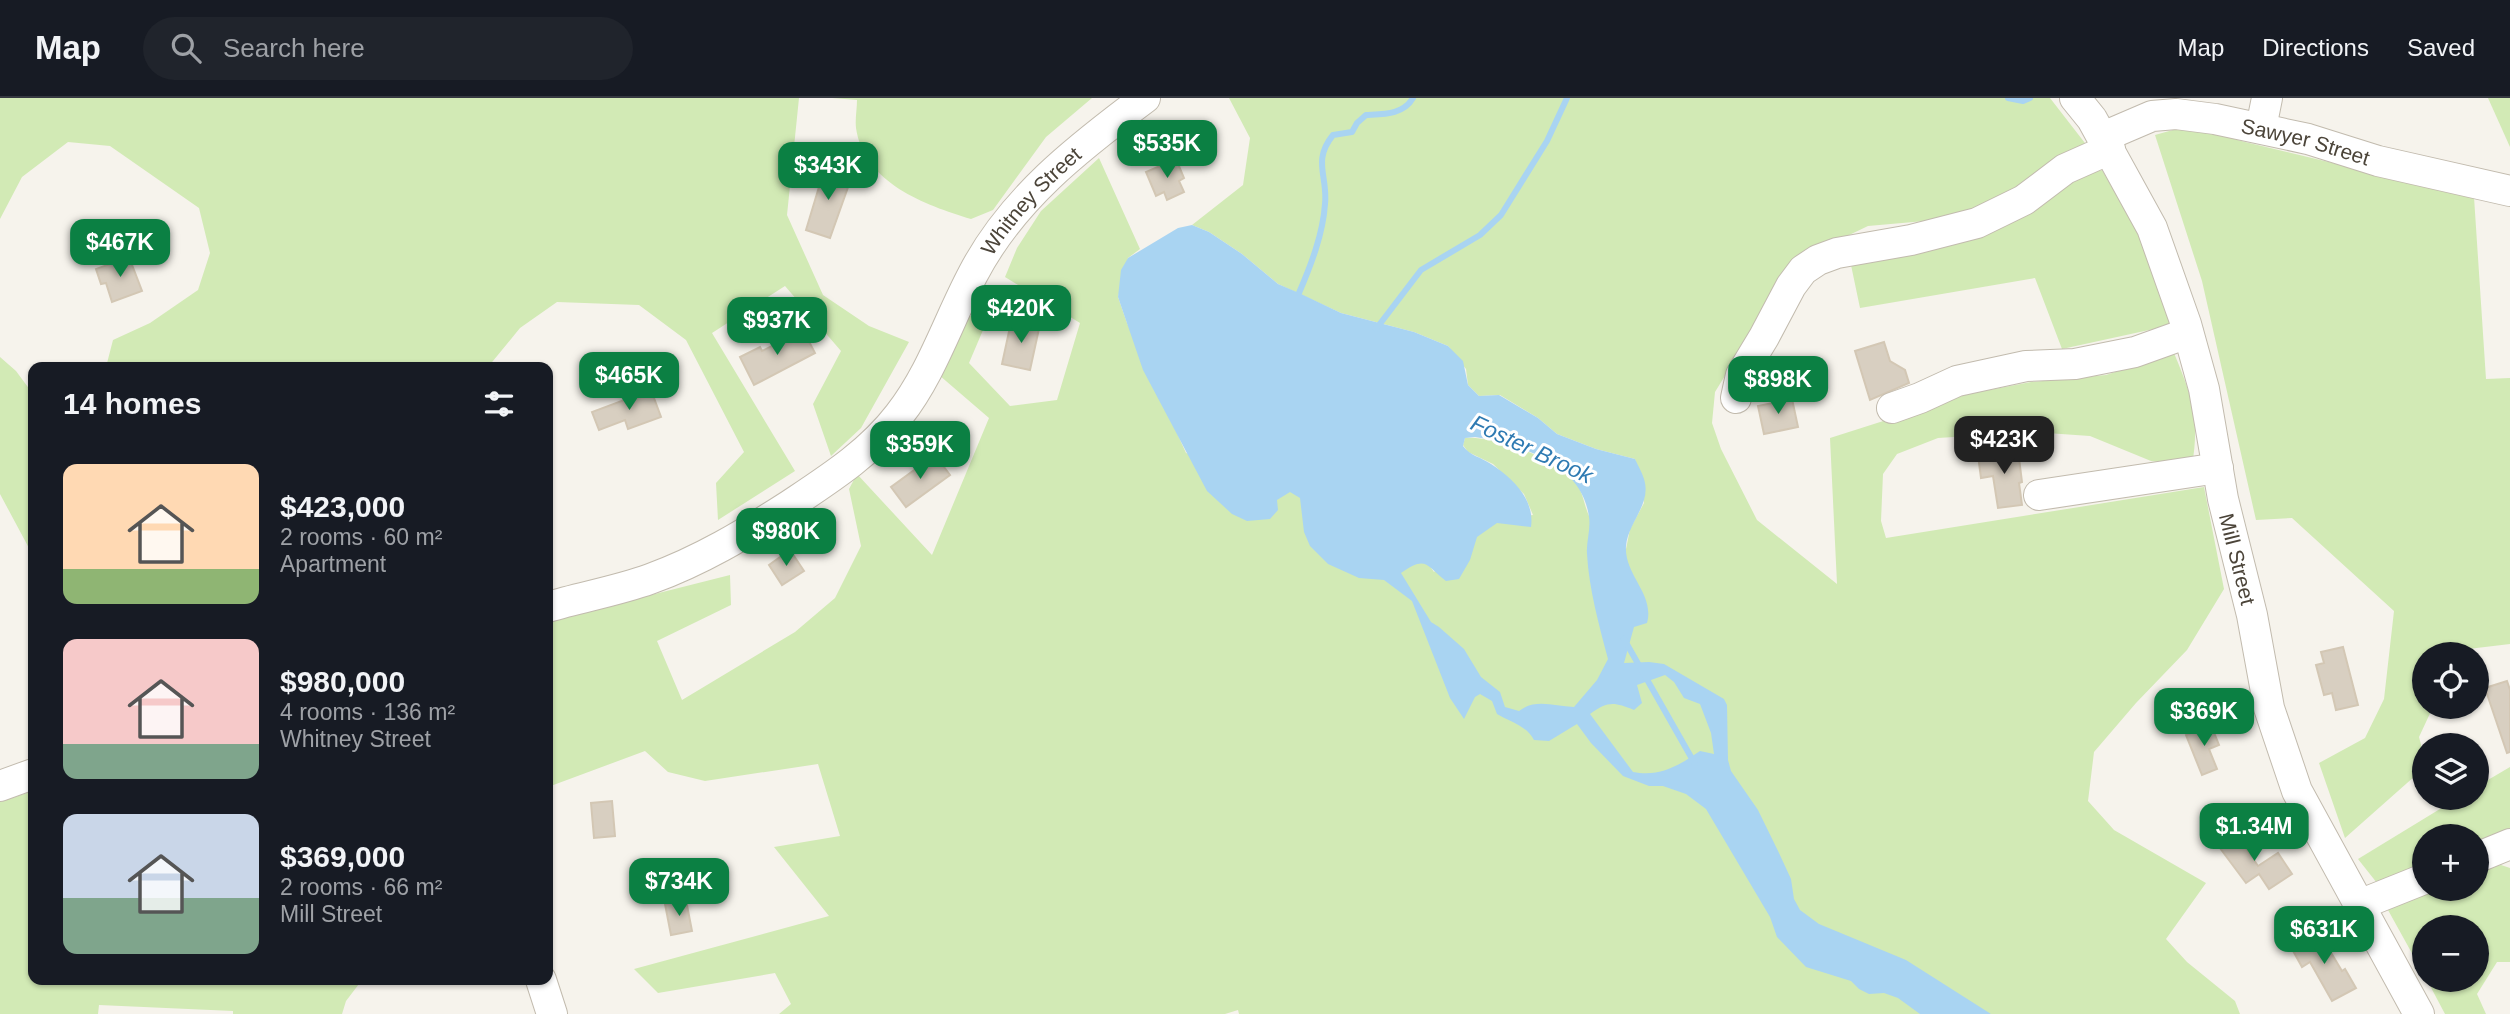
<!DOCTYPE html>
<html lang="en">
<head>
<meta charset="utf-8">
<style>
  :root { --surface:#171b24; --page:#20242c; --text:#f1f3f6; --muted:#9ea1a6; --line:#363941; --accent:#0b8043 }
  body { margin:0; font-family:Helvetica,sans-serif; background:var(--page); color:var(--text); height:100vh; display:flex; flex-direction:column; font-size:26px; white-space:nowrap }
  * { box-sizing:border-box; margin:0 }
  p { font-size:23px; color:var(--muted) }
  .icon { flex:none; width:38px; height:38px; fill:none; stroke:currentColor; stroke-width:2; stroke-linecap:round; stroke-linejoin:round }
  .map { position:relative; flex:1; overflow:hidden }
  .details { position:absolute; left:28px; top:264px; width:525px; height:623px; display:flex; flex-direction:column; background:var(--surface); border-radius:14px; box-shadow:0 2px 5px #0004 }
  .details>* { flex:none }
  .controls { position:absolute; left:2412px; top:544px; display:grid; gap:14px }
  .controls a { display:grid; place-items:center; width:77px; height:77px; border-radius:50%; background:var(--surface); box-shadow:0 2px 5px #0004; font-size:35px }
  .price { position:absolute; translate:-50% -60px; padding:0 16px; border-radius:14px; background:var(--accent); color:#fff; font-size:23px; line-height:46px; filter:drop-shadow(0 2px 4px #0008) }
  .price::after { content:''; position:absolute; left:50%; top:42px; width:21px; height:16px; margin-left:-10px; background:inherit; clip-path:polygon(0 0,100% 0,50% 100%) }
  .price.current { background:#222; color:#fff }
  ul { padding:0; list-style:none }
  li { display:flex; align-items:center; gap:21px; height:175px; padding:0 35px }
  li span { display:grid; place-items:center; flex:none; width:196px; height:140px; border-radius:14px; color:#555 }
  li>.icon { margin-inline-start:auto }
  span .icon { width:84px; height:84px; fill:#fffc; stroke-width:1 }
  li b { font-size:30px }
  h2 { display:flex; justify-content:space-between; align-items:center; height:84px; padding:0 35px; font-size:30px }
  header { display:flex; align-items:center; gap:42px; box-sizing:border-box; height:98px; padding:0 35px; background:var(--surface); border-bottom:2px solid var(--line) }
  header strong { font-size:33px }
  nav { display:flex; gap:38px; margin-inline-start:auto; font-size:24px }
  .search { width:490px; height:63px; background:var(--page); display:flex; align-items:center; gap:18px; box-sizing:border-box; padding:0 24px; border-radius:38px; color:var(--muted); font-size:26px }
  .map>svg:first-child { display:block }
  .green { fill:#d2eab5 }
  .water { fill:#a9d4f2; fill-rule:evenodd }
  .lines { fill:none; stroke-linecap:round; stroke-linejoin:round }
  .stream { stroke:#a9d4f2; stroke-width:6 }
  .building { fill:#d8cfc1; stroke:#d3c7b4; stroke-width:2 }
  .minor-casing { stroke:#c2bbae; stroke-width:32 }
  .minor { stroke:#fff; stroke-width:30 }
  .labels { text-anchor:middle; dominant-baseline:central; stroke-width:6; stroke-linejoin:round; paint-order:stroke }
  .street-label { font-size:21px; fill:#4b4439; stroke:#fff }
  .water-label { font-size:23px; font-style:italic; fill:#2e7ab2; stroke:#fff }
</style>
</head>
<body>
<header>
<strong>Map</strong>
<div class="search"><svg class="icon" aria-label="search" viewBox="0 0 24 24"><circle cx="10" cy="10" r="6"/><path d="M15 15l6 6"/></svg>Search here</div>
<nav><a>Map</a><a>Directions</a><a>Saved</a></nav>
</header>
<div class="map">
<svg width="2510" height="916" viewBox="0 0 2510 916">
  <rect width="100%" height="100%" fill="#f6f3ec"/>
  <g class="green">
    <path d="M0,0H799L787,117L823,197L869,228L909,244L861,330L831,358L813,306L841,253L785,188L712,235L795,373L718,422L716,385L744,354L686,242L639,207L557,204L520,230L488,269H106L113,242L150,225L198,192L210,155L199,110L110,48L68,44L22,79L0,121Z"/>
    <path d="M832,0H1092L1046,39L993,112L971,121C925,107 864,85 856,30C855,21 857,11 857,2Z"/>
    <path d="M1229,0H2050L2088,49L2024,91L1959,120L1868,128L1795,163L1715,294L1712,325L1721,351L1757,422L1837,486L1830,340L1968,296L2031,284L2106,277L2174,255C2192,299 2200,320 2192,368L2151,363L2090,338L2032,334L1938,340L1897,356L1883,376L1881,423L1886,440L2204,389L2224,491L2187,552L2136,605L2094,654L2088,703L2114,732L2206,785L2166,841L2187,864L2235,903L2240,916H1239L1238,912L1225,916H779L791,906L775,875L658,895L634,871L829,818L774,749L840,738L818,666L705,683L668,674L645,653L548,689V523L730,477L731,507L657,543L682,602L795,534L835,500L861,448L849,391L857,376L932,457L989,320L939,277L969,218H989L969,265L1010,308L1057,302L1080,225L1005,179L1017,150L1041,113L1099,60L1140,151L1128,160L1118,199L1127,225L1186,355L1281,387L1418,464L1428,465L1434,474L1483,423L1533,417L1524,396L1493,366L1468,354L1463,347L1465,340C1491,337 1559,361 1575,383C1583,393 1584,407 1589,418C1594,428 1617,443 1626,451L1630,431L1644,405L1635,361L1596,351L1557,336L1538,320L1500,297L1479,298L1468,287L1466,271L1448,248L1414,234L1341,215L1278,186L1242,156L1209,134L1192,127L1243,87L1250,40Z"/>
    <path d="M2488,0H2510V49Z"/>
    <path d="M2187,28L2245,44L2474,99L2486,281L2510,280V546L2460,552L2458,556H2424V609H2433L2419,639L2424,658V670L2345,740L2319,665L2365,640L2384,601L2394,513L2292,420L2256,422L2202,183L2155,37Z"/>
    <path d="M2102,72L2137,133L2158,181L2172,227L2062,251L2035,180L1860,210L1851,167L2063,84Z"/>
    <path d="M0,259L16,273L33,296V470L30,452L0,396Z"/>
    <path d="M2510,669V735L2476,747V738H2424V767L2377,785L2358,761L2458,700H2476V689Z"/>
    <path d="M33,693V882H362L346,903L342,916H233V913L99,907L98,916H0V704Z"/>
    <path d="M2501,767L2510,770V864H2497L2477,896L2486,916H2445L2427,882H2476V830H2424V877L2388,812L2425,791H2476V772Z"/>
  </g>
  <path class="water" d="M1192,127L1209,134L1242,156L1278,186L1299,195L1341,215L1414,234L1448,248L1463,263L1468,287L1479,298L1499,297L1538,320L1557,336L1596,351L1635,361C1638,368 1642,374 1644,381C1652,406 1628,424 1626,448C1624,477 1655,496 1647,525L1634,529L1624,565L1649,564L1664,566L1724,601L1727,607L1728,662L1731,673L1758,712L1779,755L1791,781L1794,801L1800,812L1819,826L1906,862L1991,916H1920L1898,900L1884,895L1869,896L1859,891L1851,883L1806,869L1777,839L1770,819L1706,711L1686,696L1663,688H1649L1623,678L1591,645L1577,626L1549,643L1534,642C1526,627 1510,624 1497,616L1492,603L1480,596L1475,599L1464,621L1450,600L1412,503L1384,482L1359,480L1328,466L1310,448L1304,434L1300,400L1290,394L1277,402L1278,412L1270,421L1247,423L1232,416L1207,393L1143,272L1118,199L1121,172L1128,160L1178,130ZM1475,339C1521,347 1582,365 1589,419C1591,431 1586,444 1587,456C1589,491 1599,527 1608,561L1597,582L1574,609C1554,608 1535,600 1519,613L1505,609L1500,594L1481,579L1464,551L1439,529L1431,524L1401,475C1426,457 1426,467 1446,483L1459,481L1470,462L1477,439L1497,425L1531,429C1535,402 1513,380 1491,366C1481,359 1470,358 1463,348L1465,340ZM1665,577L1674,584L1684,600L1700,606L1711,635L1714,656L1700,653C1678,668 1660,679 1633,674L1590,616C1608,603 1614,604 1634,612L1642,605L1637,587Z"/>
  <g class="lines">
    <g class="stream">
      <path d="M2008,0L2023,3L2030,0"/>
      <path d="M1299,195C1311,167 1323,136 1325,106C1328,78 1312,63 1333,37L1352,34L1357,25L1366,17C1383,16 1403,17 1413,0"/>
      <path d="M1376,231L1421,172L1480,137L1501,117L1547,43L1567,0"/>
      <path d="M1624,541L1695,666"/>
    </g>
  </g>
  <g class="building">
    <path d="M1176,61L1184,80L1179,83L1184,94L1167,102L1164,94L1156,98L1146,74Z"/>
    <path d="M825,69L852,78L830,140L806,132Z"/>
    <path d="M129,159L142,193L112,204L106,185L101,186L96,171Z"/>
    <path d="M1016,221L1040,226L1030,272L1002,266L1010,229L1015,230Z"/>
    <path d="M803,232L815,255L754,287L740,259L760,249L762,253Z"/>
    <path d="M1884,244L1890,263L1905,272L1909,285L1870,302L1855,253Z"/>
    <path d="M651,292L661,319L628,331L625,322L599,332L592,314Z"/>
    <path d="M1792,301L1798,329L1764,336L1758,308Z"/>
    <path d="M2018,352L2022,384L2019,385L2022,407L1998,410L1993,378L1981,380L1978,357Z"/>
    <path d="M935,357L950,377L906,409L891,389Z"/>
    <path d="M790,452L804,473L782,487L769,467Z"/>
    <path d="M2343,549L2358,607L2336,612L2332,595L2324,597L2316,567L2324,565L2321,554Z"/>
    <path d="M2507,583L2510,592V654L2507,655L2485,590Z"/>
    <path d="M2211,627L2219,647L2209,651L2217,671L2202,677L2186,637Z"/>
    <path d="M612,703L615,738L594,740L591,705Z"/>
    <path d="M2235,734L2258,768L2278,755L2292,776L2269,791L2259,776L2246,785L2217,746Z"/>
    <path d="M686,802L692,833L671,837L665,806Z"/>
    <path d="M2318,833L2342,873L2345,871L2356,890L2332,903L2310,864L2302,869L2291,849Z"/>
  </g>
  <g class="lines">
    <defs>
      <g id="minor">
        <path id="s1" d="M2075,0L2092,21L2152,130L2186,226L2204,291L2223,401L2252,517L2269,610L2297,693L2419,916"/>
        <path d="M2261,30L2267,0"/>
        <path id="s2" d="M2103,39L2152,18L2176,16L2215,21L2308,41L2378,63L2510,93"/>
        <path d="M1736,300L1741,277L1764,239L1791,188L1803,172L1818,162L1837,155L1911,142L1977,125L2024,102L2065,71L2110,51"/>
        <path d="M1892,310L1920,300L1957,283L2026,268L2075,266L2135,254L2188,235"/>
        <path d="M2039,397L2218,370"/>
        <path id="s3" d="M548,509C581,499 617,493 650,481C700,463 745,436 790,407C829,381 870,355 899,317C932,275 948,223 973,176C1012,101 1078,50 1145,0"/>
        <path d="M0,688L33,676"/>
        <path d="M2476,760L2510,746"/>
        <path d="M2359,807L2424,781"/>
        <path d="M541,882L552,916"/>
      </g>
    </defs>
    <use href="#minor" class="minor-casing"/>
    <use href="#minor" class="minor"/>
  </g>
  <g class="labels">
    <g class="street-label">
      <text stroke="none"><textPath href="#s2" startOffset="210">Sawyer Street</textPath></text>
      <text stroke="none"><textPath href="#s3" startOffset="660">Whitney Street</textPath></text>
      <text stroke="none"><textPath href="#s1" startOffset="494">Mill Street</textPath></text>
    </g>
    <g class="water-label">
      <text transform="translate(1532 351) rotate(25)">Foster Brook</text>
    </g>
  </g>
</svg>
<div class="controls">
<a><svg class="icon" aria-label="locate" viewBox="0 0 24 24"><circle cx="12" cy="12" r="6"/><path d="M12 2v4M12 18v4M2 12h4M18 12h4"/></svg></a>
<a><svg class="icon" aria-label="layers" viewBox="0 0 24 24"><path d="M12 4l9 5-9 5-9-5zM3 14l9 5 9-5"/></svg></a>
<a>+</a>
<a>−</a>
</div>
<b class="price" style="left:1167px;top:82px">$535K</b>
<b class="price" style="left:828px;top:104px">$343K</b>
<b class="price" style="left:120px;top:181px">$467K</b>
<b class="price" style="left:1021px;top:247px">$420K</b>
<b class="price" style="left:777px;top:259px">$937K</b>
<b class="price" style="left:629px;top:314px">$465K</b>
<b class="price" style="left:1778px;top:318px">$898K</b>
<b class="price current" style="left:2004px;top:378px">$423K</b>
<b class="price" style="left:920px;top:383px">$359K</b>
<b class="price" style="left:786px;top:470px">$980K</b>
<b class="price" style="left:2204px;top:650px">$369K</b>
<b class="price" style="left:2254px;top:765px">$1.34M</b>
<b class="price" style="left:679px;top:820px">$734K</b>
<b class="price" style="left:2324px;top:868px">$631K</b>
<section class="details">
<h2>14 homes<svg class="icon" aria-label="filters" viewBox="0 0 24 24"><path d="M4 7h16M4 17h16"/><circle cx="9" cy="7" r="2"/><circle cx="15" cy="17" r="2"/></svg></h2>
<ul>
<li><span style="background:linear-gradient(#ffd9b3 75%,#8fb573 0)"><svg class="icon" aria-label="home" viewBox="0 0 24 24"><path d="M3 11l9-7 9 7M6 9v11h12V9"/></svg></span><div><b>$423,000</b><p>2 rooms · 60 m²</p><p>Apartment</p></div></li>
<li><span style="background:linear-gradient(#f6c9c9 75%,#7fa58c 0)"><svg class="icon" aria-label="home" viewBox="0 0 24 24"><path d="M3 11l9-7 9 7M6 9v11h12V9"/></svg></span><div><b>$980,000</b><p>4 rooms · 136 m²</p><p>Whitney Street</p></div></li>
<li><span style="background:linear-gradient(#c9d6e8 60%,#7fa58c 0)"><svg class="icon" aria-label="home" viewBox="0 0 24 24"><path d="M3 11l9-7 9 7M6 9v11h12V9"/></svg></span><div><b>$369,000</b><p>2 rooms · 66 m²</p><p>Mill Street</p></div></li>
</ul>
</section>
</div>
</body>
</html>
